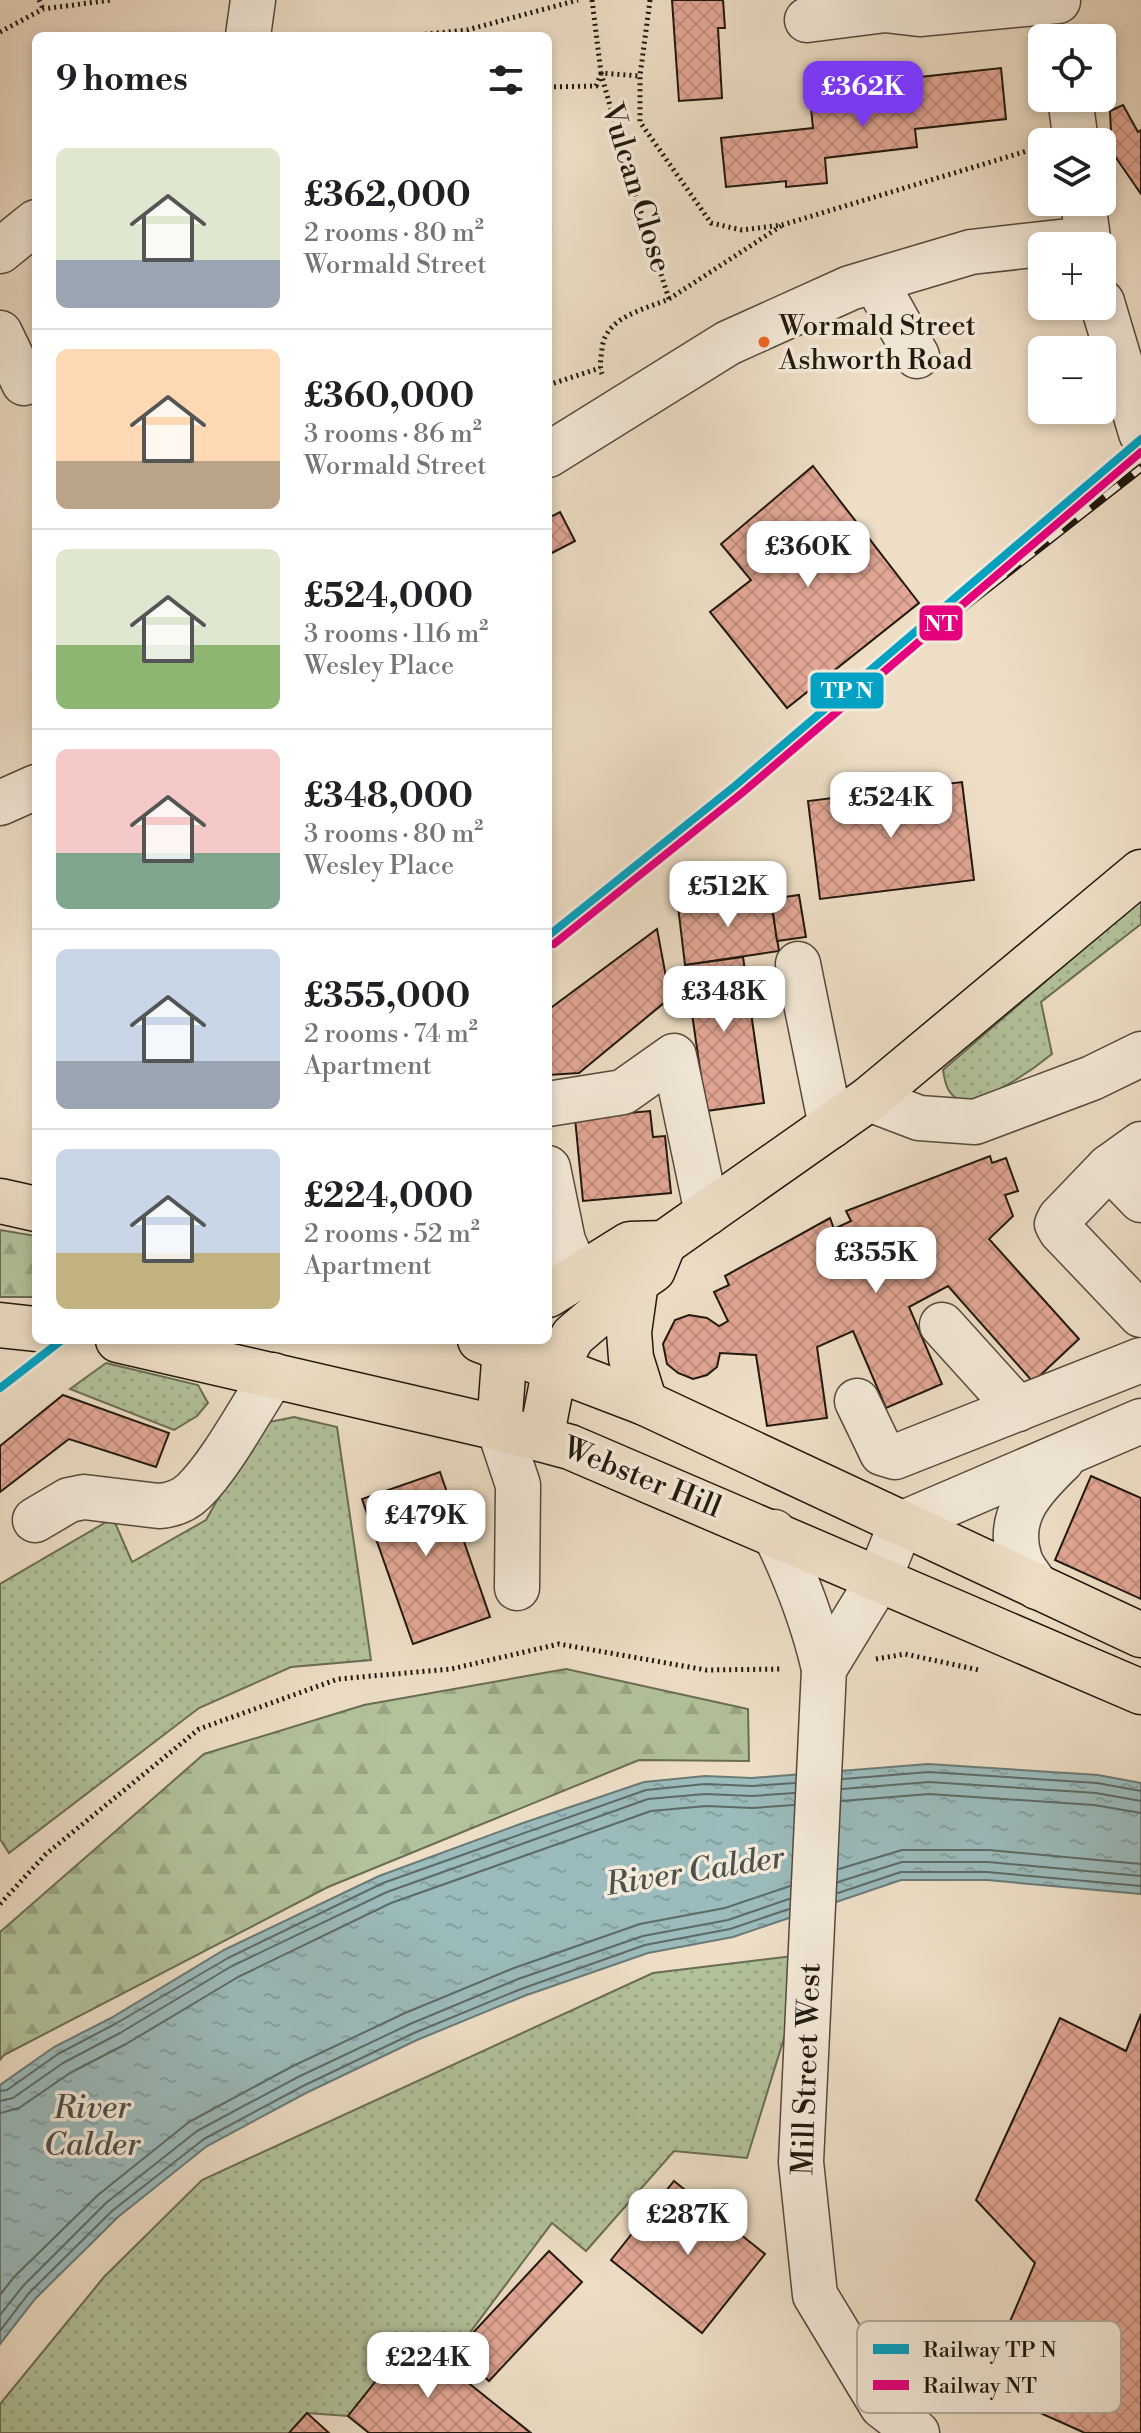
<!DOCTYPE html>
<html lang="en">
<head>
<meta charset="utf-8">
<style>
  :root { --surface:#fff; --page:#f2f2f2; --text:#202124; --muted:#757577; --line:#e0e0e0; --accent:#7c3aed }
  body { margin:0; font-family:"Libre Bodoni",serif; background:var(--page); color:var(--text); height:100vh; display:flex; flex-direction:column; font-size:30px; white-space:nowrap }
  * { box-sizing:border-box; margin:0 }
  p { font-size:26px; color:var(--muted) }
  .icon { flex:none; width:44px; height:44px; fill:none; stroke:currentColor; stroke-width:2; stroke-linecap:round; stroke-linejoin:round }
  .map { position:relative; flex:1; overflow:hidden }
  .details { position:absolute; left:32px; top:32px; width:520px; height:1312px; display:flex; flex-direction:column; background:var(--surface); border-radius:12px; box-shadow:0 4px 12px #0003 }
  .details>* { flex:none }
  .controls { position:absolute; left:1028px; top:24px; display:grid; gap:16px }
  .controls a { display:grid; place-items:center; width:88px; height:88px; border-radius:12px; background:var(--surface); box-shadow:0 4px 12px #0003; font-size:40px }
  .price { position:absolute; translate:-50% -68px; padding:0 18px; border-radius:16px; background:#fff; color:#222; font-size:26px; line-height:52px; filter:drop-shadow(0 2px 4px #0008) }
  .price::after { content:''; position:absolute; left:50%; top:48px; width:24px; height:18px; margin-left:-12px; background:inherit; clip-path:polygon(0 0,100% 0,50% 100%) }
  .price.selected { background:var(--accent); color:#fff }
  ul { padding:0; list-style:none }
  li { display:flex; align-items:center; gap:24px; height:200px; padding:0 24px }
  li+li { border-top:2px solid var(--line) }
  li span { display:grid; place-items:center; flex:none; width:224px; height:160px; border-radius:12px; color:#555 }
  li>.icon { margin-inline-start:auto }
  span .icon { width:96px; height:96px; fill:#fffc; stroke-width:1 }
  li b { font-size:34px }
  h2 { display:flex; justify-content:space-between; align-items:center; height:96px; padding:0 24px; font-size:34px }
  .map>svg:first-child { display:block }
  .grass { fill:url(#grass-dots); stroke:#696d54; stroke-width:2 }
  .forest { fill:url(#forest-firs); stroke:#696d54; stroke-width:2 }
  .water { fill:url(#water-ripples); stroke:#6a7a76; stroke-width:2 }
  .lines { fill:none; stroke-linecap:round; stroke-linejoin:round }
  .shore { stroke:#5e6a65; stroke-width:2 }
  .building { fill:url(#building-cross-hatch); stroke:#20180e; stroke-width:2 }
  .minor-casing { stroke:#544a3c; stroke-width:47 }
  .highway-casing { stroke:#20180e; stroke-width:47 }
  .path { stroke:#20180e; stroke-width:5; stroke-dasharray:2 4; stroke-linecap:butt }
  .minor { stroke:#f4eada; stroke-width:44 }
  .highway { stroke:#eedec6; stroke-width:44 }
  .rail-casing { stroke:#20180e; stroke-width:9 }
  .rail { stroke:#f4eada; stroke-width:6; stroke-dasharray:18; stroke-linecap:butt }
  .rail-1-casing { stroke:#f4eada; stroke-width:14 }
  .rail-2-casing { stroke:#f4eada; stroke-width:14 }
  .rail-1 { stroke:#02a2c4; stroke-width:8 }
  .rail-2 { stroke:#e5007d; stroke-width:8 }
  .bus-dot { fill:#f26522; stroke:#f4eada; stroke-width:3 }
  .labels { text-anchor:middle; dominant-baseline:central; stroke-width:7; stroke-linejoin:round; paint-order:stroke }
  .bus-label { font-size:28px; fill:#20180e; stroke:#f4eada; text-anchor:start }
  .street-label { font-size:30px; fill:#20180e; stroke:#f4eada }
  .water-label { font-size:32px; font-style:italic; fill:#4b514b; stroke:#f4eada }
  .key { fill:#f4eada; stroke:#b4ab9d; stroke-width:2 }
  .key-label { font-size:22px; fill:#20180e }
  .line-badge { stroke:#f4eada; stroke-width:3 }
  .badge-label { font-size:22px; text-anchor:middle; font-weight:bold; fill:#fff }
</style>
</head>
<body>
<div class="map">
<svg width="1141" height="2433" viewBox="0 0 1141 2433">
  <defs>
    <pattern id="grass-dots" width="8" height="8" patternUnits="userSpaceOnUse" patternTransform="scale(2)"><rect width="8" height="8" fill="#b2c29a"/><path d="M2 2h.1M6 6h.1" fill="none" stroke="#99a684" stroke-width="1.8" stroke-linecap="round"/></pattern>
    <pattern id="forest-firs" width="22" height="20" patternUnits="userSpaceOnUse" patternTransform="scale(2)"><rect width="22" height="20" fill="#b2c29a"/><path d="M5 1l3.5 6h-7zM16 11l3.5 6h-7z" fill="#99a684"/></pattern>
    <pattern id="water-ripples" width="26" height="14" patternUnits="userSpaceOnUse" patternTransform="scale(2)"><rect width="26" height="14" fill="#9bbbbc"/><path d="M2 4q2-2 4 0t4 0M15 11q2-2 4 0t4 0" fill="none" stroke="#85a0a0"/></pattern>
    <pattern id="building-cross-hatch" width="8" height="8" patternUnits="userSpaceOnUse" patternTransform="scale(2)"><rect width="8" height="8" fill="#e3a795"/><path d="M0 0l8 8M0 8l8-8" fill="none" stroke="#c28f7f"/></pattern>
  </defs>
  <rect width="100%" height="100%" fill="#eedec6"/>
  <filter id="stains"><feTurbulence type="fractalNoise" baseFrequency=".0025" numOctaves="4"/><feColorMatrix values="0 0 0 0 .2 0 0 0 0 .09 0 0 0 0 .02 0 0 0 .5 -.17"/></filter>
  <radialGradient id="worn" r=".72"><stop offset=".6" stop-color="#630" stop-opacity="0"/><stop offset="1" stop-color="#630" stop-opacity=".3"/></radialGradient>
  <g class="grass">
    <path d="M1141,899V924L1041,1002L1052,1054C1036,1067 975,1112 956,1098C946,1091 945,1081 943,1070Z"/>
    <path d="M106,1363L198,1385L208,1403L197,1416L174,1430L70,1389Z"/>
    <path d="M294,1417L337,1427L371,1660L291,1667L199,1708L9,1853L0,1839V1584L113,1518L132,1562L206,1520L260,1424Z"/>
    <path d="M810,1954L747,2158L674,2151L586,2251L552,2223L456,2351L411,2337L348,2416L307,2413L289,2433H0V2404L104,2277L202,2180L653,1973Z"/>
  </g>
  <g class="forest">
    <path d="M0,1230L36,1236V1297H0Z"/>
    <path d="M566,1669L748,1709L749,1761L639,1760L328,1887L4,2055L0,2060V1932L204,1754L364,1705Z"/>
  </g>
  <path class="water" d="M928,1764L1098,1775L1141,1783V1894L987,1880H901L733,1937L648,1953L524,1996L417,2040L306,2093L207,2146L118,2217L35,2299L0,2344V2085L54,2047L111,2018L224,1950L379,1876L523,1823L644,1782L705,1776L752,1778Z"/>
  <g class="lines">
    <g class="shore">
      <path d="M843,1779L929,1772L1097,1783L1141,1791"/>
      <path d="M842,1789L929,1782L1096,1793L1141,1801"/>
      <path d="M842,1801L929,1794L1094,1805L1141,1813"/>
      <path d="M839,1869L902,1850H989L1141,1864"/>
      <path d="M838,1882L902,1862H988L1141,1876"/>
      <path d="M838,1893L901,1872H987L1141,1886"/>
      <path d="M0,2091L7,2090L58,2054L115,2024L228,1958L383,1883L646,1790L705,1784L752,1786L795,1783"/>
      <path d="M0,2101L13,2098L63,2063L120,2033L232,1966L387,1892L648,1799L705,1794L752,1796L794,1793"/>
      <path d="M0,2113L19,2108L70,2073L126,2044L238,1977L391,1903L651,1811L706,1806L752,1808L794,1805"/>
      <path d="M0,2295L14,2277L98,2195L189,2122L293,2066L405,2013L514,1968L640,1924L725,1908L790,1886"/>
      <path d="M0,2315L23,2286L106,2203L197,2131L298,2077L410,2024L518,1979L643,1936L728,1920L789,1899"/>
      <path d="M0,2331L29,2293L112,2211L204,2139L303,2086L414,2033L521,1989L645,1945L730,1929L789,1909"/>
    </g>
  </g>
  <g class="building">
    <path d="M672,0H723L725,28H718L722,98L679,101Z"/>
    <path d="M1001,68L1006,119L915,129L917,147L825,158L827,183L786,187V181L726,187L721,138L813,128L811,108L904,98L902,79Z"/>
    <path d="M1123,105L1138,132L1141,130V194L1112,152L1110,111Z"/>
    <path d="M813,466L919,603L787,708L710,612L751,580L721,544Z"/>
    <path d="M560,512L575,541L548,555V518Z"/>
    <path d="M962,782L974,880L820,899L808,801Z"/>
    <path d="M770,892L779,951L685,965L678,906Z"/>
    <path d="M799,895L806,937L777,941L771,899Z"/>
    <path d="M657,929L670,998L579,1073L548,1075V1010Z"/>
    <path d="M743,957L764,1103L706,1111L685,965Z"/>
    <path d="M650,1111L653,1137L665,1136L671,1193L583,1201L575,1118Z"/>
    <path d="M990,1156L992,1163L1006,1158L1018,1191L1005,1195L1013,1216L989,1239L1079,1339L1033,1382L948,1286L909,1307L942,1384L886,1408L853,1331L817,1347L827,1418L767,1426L756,1355L720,1353L717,1367L707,1375L693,1379L678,1373L667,1364L663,1344L675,1320L689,1315L707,1318L719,1326L728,1321L714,1292L729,1285L725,1276L830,1218L834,1229L851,1221L846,1211Z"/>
    <path d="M63,1395L169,1433L156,1467L69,1439L0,1492V1446Z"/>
    <path d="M440,1472L490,1617L413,1644L362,1499Z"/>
    <path d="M1091,1476L1141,1498V1599L1055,1560Z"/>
    <path d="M1141,2014V2433H1085L982,2387L1035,2263L976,2200L1060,2018L1126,2051Z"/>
    <path d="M674,2181L765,2254L702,2333L611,2260Z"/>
    <path d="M549,2251L582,2282L489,2381L456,2351Z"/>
    <path d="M411,2337L531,2433H369L348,2416Z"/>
    <path d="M307,2413L329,2433H289Z"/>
  </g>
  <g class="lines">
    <defs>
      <g id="minor">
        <path d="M807,20L885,10L919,14L1058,1"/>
        <path d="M248,36L253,0"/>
        <path d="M1070,98L1076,142"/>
        <path d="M1083,202L1089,246"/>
        <path d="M0,251L36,222"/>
        <path d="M875,281L917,356"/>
        <path d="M1102,302L1141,433"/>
        <path d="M0,333L24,383"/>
        <path d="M548,455L728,343L850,288L971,252L1087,239"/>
        <path d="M0,803L36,787"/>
        <path d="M798,964L831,1126"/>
        <path d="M869,1099L919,1118L975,1122L1092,1078L1141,1054"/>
        <path d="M548,1104L623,1092L674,1056L707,1213"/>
        <path d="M1109,1167L1141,1144"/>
        <path d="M548,1168L563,1241L578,1276"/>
        <path d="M1141,1200L1109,1167L1060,1218L1057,1224L1061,1231L1141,1315"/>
        <path d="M942,1325L1018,1409"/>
        <path d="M857,1401L882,1453L895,1457L1141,1360"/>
        <path d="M499,1428L518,1485L517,1588"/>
        <path d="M35,1520L69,1500L84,1497L159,1506C172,1505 184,1501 194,1491C221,1465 251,1408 273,1375"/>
        <path d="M774,1532C796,1577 813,1621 824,1669L801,2162L815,2295L882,2406L917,2433"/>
        <path d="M1037,1587C1032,1579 1023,1569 1020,1560C1005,1516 1033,1488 1062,1460"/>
        <path d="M824,1669L879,1579L901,1524L1141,1421"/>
      </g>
      <g id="highway">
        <path d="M0,1201L36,1209"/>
        <path d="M636,1282L629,1332L631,1358L645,1403"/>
        <path d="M548,1295L630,1244L664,1243L869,1099L1141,872"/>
        <path d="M0,1325L36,1329"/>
        <path d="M118,1340L499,1428L570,1447L1141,1692"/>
        <path d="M480,1340L645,1403L1141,1635"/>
        <path d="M499,1428L505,1348L511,1340"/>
        <path d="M541,1439L555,1367L573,1336L636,1282L653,1270L664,1243"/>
      </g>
    </defs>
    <use href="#minor" class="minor-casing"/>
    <use href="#highway" class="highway-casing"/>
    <g class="path">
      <path d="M39,0L43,9"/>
      <path d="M592,0L601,73L640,76"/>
      <path d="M650,0L640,76V122L711,223L742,230L782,225L1037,148"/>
      <path d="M0,32L43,9L111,0"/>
      <path d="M407,36L467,30L578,0"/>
      <path d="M601,73L630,178L669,299C643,310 605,317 602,349C601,358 599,366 602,374"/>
      <path d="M548,87L596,86L601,74"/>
      <path d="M669,299L781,226"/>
      <path d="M548,385L600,368"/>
      <path d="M876,1659L905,1654L979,1670"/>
      <path d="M0,1904L46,1854L199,1729L338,1679L451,1669L559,1644L706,1670L783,1669"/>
    </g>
    <use href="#minor" class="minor"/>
    <use href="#highway" class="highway"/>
    <defs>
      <path id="rail" d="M736,785L1141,468"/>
    </defs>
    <use href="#rail" class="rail-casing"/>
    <use href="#rail" class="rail"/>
    <defs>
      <g id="rail-1">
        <path d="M548,936L736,785L1141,439"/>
        <path d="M0,1388L62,1340"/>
      </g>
      <path id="rail-2" d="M554,944L742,793L1141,452"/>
    </defs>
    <use href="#rail-1" class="rail-1-casing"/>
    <use href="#rail-2" class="rail-2-casing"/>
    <use href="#rail-1" class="rail-1"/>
    <use href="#rail-2" class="rail-2"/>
  </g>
  <circle class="bus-dot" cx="764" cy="342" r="7"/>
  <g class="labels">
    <g class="bus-label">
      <text x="779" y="326">Wormald Street<tspan x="779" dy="34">Ashworth Road</tspan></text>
    </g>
    <g class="street-label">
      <text transform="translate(636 188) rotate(73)">Vulcan Close</text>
      <text transform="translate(642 1478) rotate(22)">Webster Hill</text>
      <text transform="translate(807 2069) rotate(-88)">Mill Street West</text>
    </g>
    <g class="water-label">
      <text transform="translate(695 1871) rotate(-9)">River Calder</text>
      <text x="92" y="2108">River<tspan x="92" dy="37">Calder</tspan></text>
    </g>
  </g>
  <rect x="857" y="2321" width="264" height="92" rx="12" class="key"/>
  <rect x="873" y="2344" width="36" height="10" fill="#02a2c4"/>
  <rect x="873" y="2380" width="36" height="10" fill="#e5007d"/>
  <g class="key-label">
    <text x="923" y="2357">Railway TP N</text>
    <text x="923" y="2393">Railway NT</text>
  </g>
  <g class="line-badge">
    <rect x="918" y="604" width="46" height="38" rx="8" fill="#e5007d"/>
    <rect x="809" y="671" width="76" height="39" rx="8" fill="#02a2c4"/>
  </g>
  <g class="badge-label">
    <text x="941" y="631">NT</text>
    <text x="847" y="698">TP N</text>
  </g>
  <rect width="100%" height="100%" filter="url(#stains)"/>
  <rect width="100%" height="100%" fill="url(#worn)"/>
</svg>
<div class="controls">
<a><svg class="icon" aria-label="locate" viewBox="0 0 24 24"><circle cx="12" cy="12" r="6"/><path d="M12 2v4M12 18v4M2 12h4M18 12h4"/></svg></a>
<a><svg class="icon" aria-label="layers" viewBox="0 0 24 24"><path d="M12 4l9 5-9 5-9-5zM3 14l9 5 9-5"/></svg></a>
<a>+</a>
<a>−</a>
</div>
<b class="price selected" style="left:863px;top:129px">£362K</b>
<b class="price" style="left:808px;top:589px">£360K</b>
<b class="price" style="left:891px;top:840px">£524K</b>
<b class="price" style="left:728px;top:929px">£512K</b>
<b class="price" style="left:724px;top:1034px">£348K</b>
<b class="price" style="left:876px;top:1295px">£355K</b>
<b class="price" style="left:426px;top:1558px">£479K</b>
<b class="price" style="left:688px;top:2257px">£287K</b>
<b class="price" style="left:428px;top:2400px">£224K</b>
<section class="details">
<h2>9 homes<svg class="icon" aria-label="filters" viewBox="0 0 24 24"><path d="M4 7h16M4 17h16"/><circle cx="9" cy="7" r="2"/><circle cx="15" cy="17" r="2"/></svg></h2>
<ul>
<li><span style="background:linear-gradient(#dfe7d0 70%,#9aa5b1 0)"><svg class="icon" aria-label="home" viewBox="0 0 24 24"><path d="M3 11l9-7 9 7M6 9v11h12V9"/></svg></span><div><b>£362,000</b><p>2 rooms · 80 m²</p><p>Wormald Street</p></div></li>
<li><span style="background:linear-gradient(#ffd9b3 70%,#b9a48a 0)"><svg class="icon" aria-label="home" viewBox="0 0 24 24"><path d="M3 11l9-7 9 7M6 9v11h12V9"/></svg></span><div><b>£360,000</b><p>3 rooms · 86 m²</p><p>Wormald Street</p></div></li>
<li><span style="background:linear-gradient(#dfe7d0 60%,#8fb573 0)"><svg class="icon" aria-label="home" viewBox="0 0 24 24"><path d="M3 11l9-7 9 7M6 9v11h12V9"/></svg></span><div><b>£524,000</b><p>3 rooms · 116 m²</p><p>Wesley Place</p></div></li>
<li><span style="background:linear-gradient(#f6c9c9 65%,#7fa58c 0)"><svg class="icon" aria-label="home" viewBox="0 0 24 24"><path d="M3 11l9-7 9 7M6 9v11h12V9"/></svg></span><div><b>£348,000</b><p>3 rooms · 80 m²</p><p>Wesley Place</p></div></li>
<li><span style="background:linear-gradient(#c9d6e8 70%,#9aa5b1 0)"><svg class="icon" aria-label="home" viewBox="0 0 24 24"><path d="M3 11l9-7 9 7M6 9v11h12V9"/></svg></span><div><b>£355,000</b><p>2 rooms · 74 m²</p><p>Apartment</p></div></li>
<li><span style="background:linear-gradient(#c9d6e8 65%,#c2b280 0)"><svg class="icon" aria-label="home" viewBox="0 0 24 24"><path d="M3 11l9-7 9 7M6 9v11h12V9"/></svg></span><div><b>£224,000</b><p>2 rooms · 52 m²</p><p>Apartment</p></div></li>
</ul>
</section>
</div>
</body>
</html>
